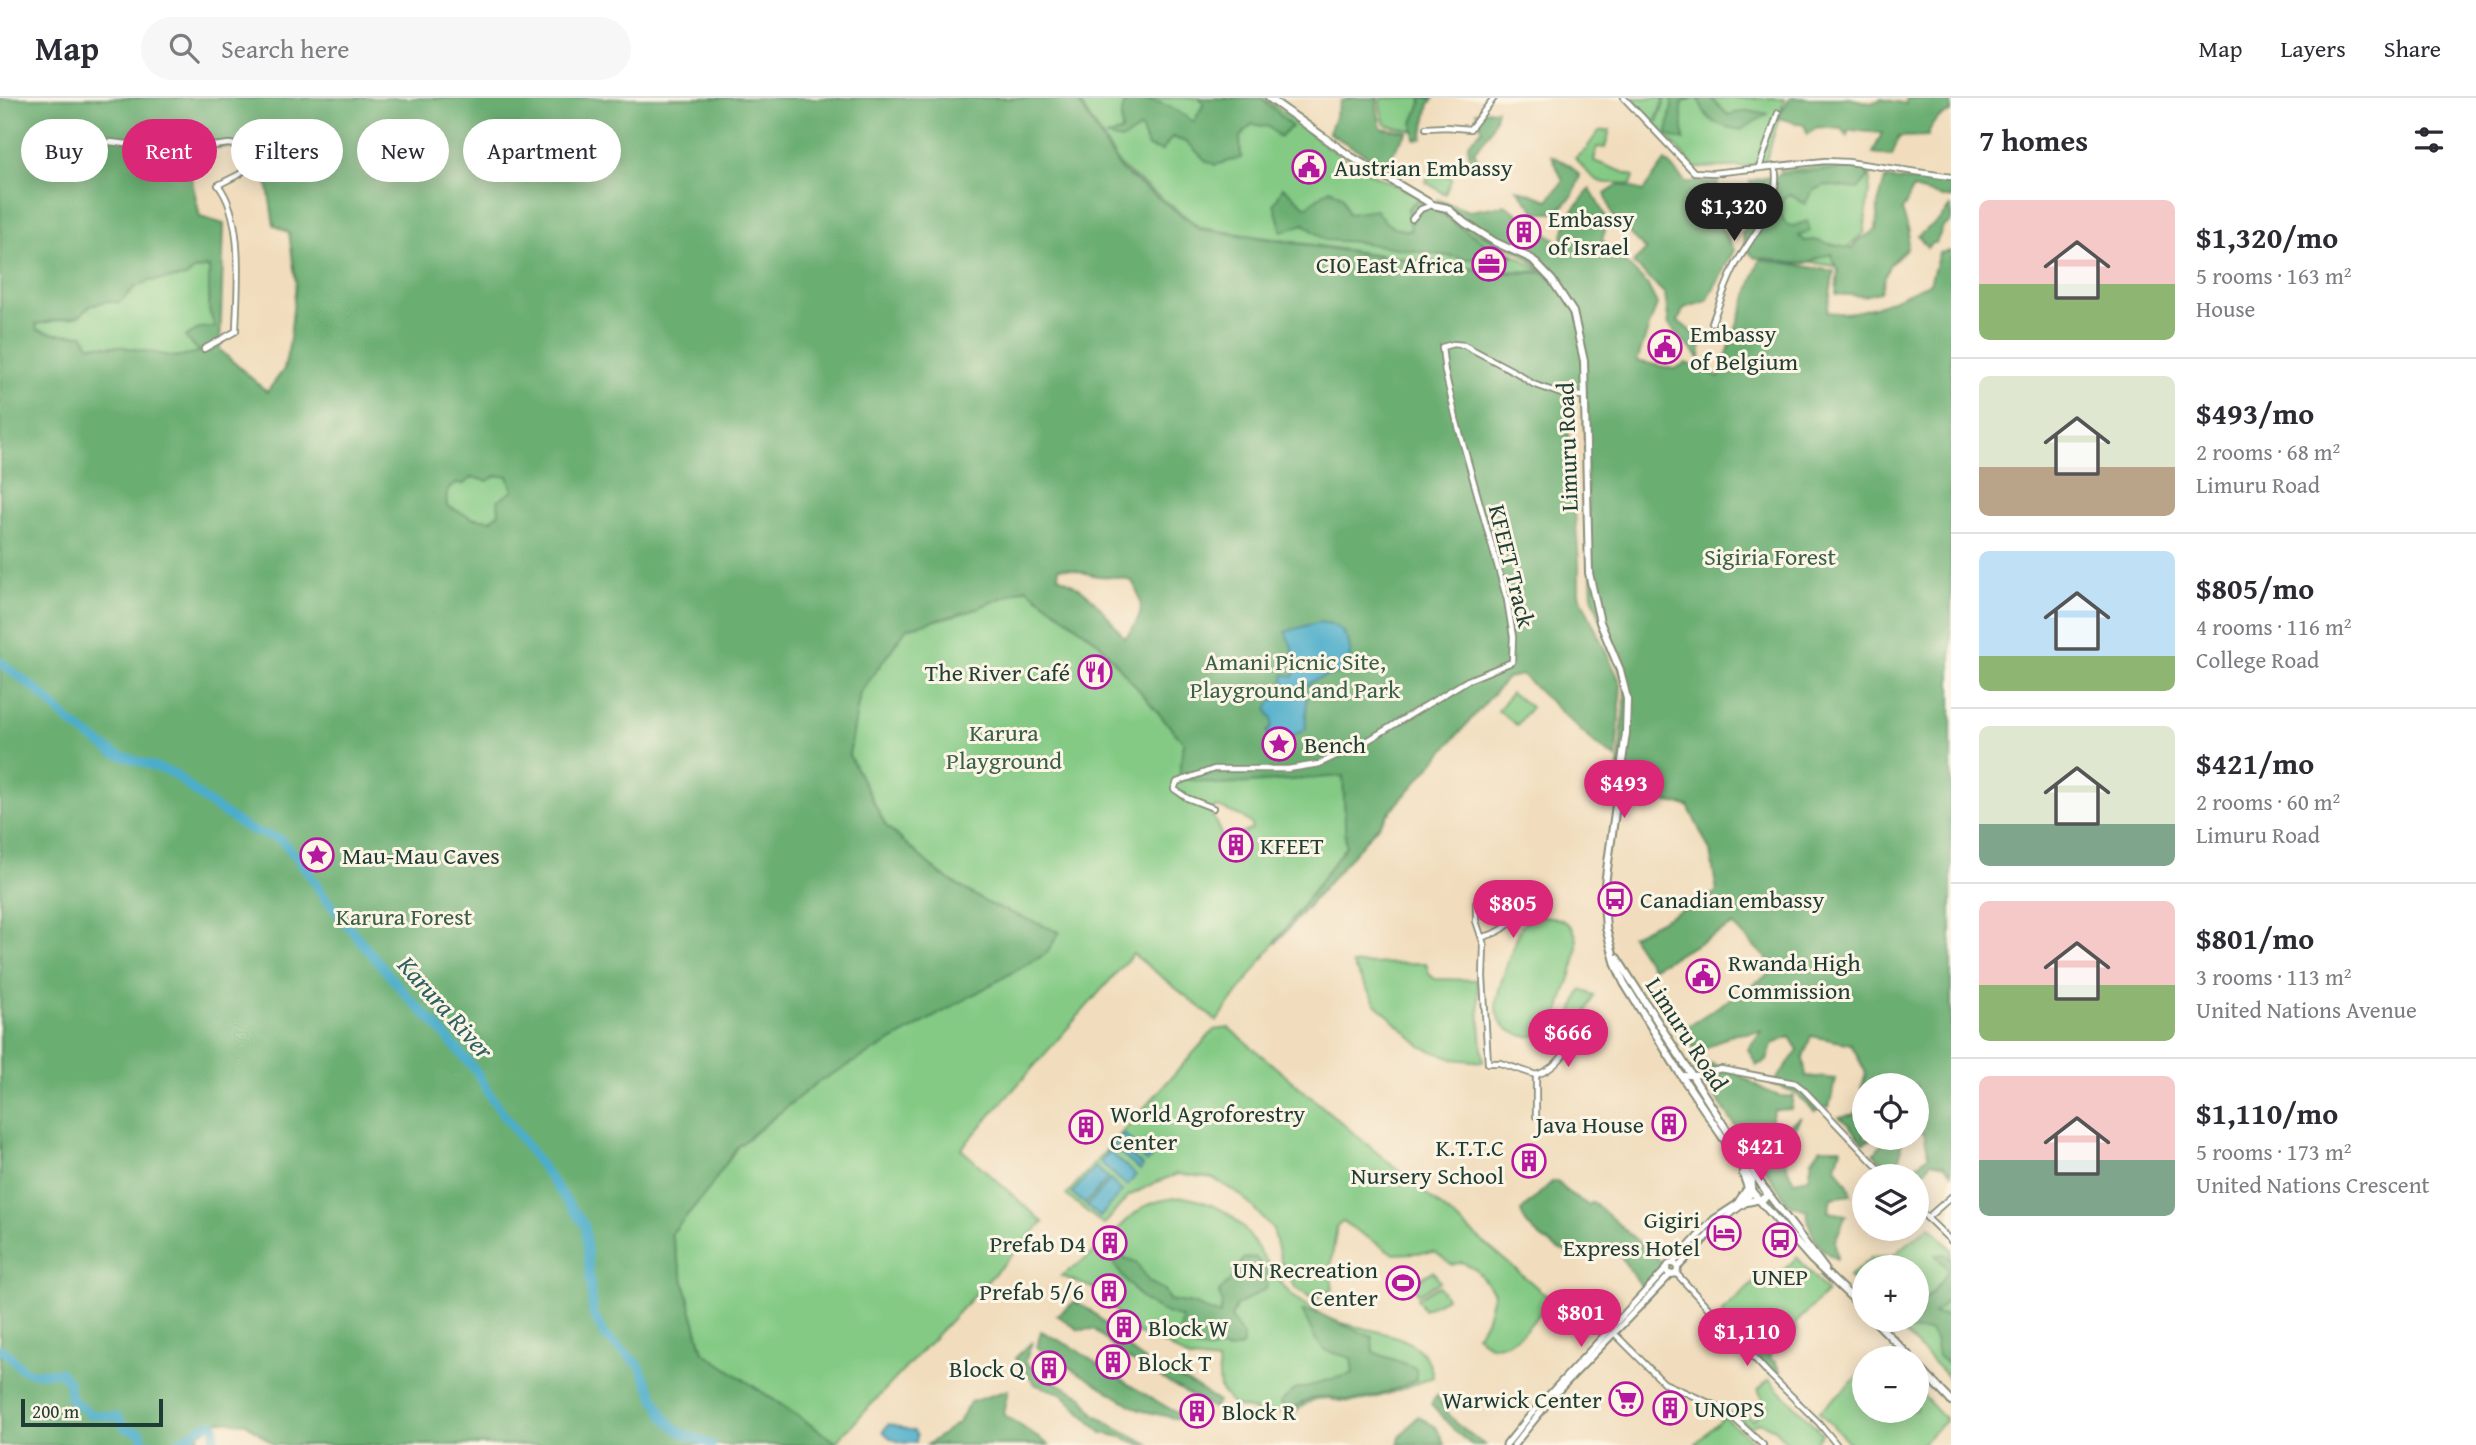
<!DOCTYPE html>
<html lang="en">
<head>
<meta charset="utf-8">
<style>
  :root { --surface:#fff; --page:#f7f7f7; --text:#2b2b33; --muted:#7c7c81; --line:#e1e1e2; --accent:#db2777 }
  body { margin:0; font-family:"Gentium Book Plus",serif; background:var(--page); color:var(--text); height:100vh; display:flex; flex-direction:column; font-size:26px; white-space:nowrap }
  * { box-sizing:border-box; margin:0 }
  p { font-size:23px; color:var(--muted) }
  .icon { flex:none; width:38px; height:38px; fill:none; stroke:currentColor; stroke-width:2; stroke-linecap:round; stroke-linejoin:round }
  .map { position:relative; flex:1; overflow:hidden }
  .drawer { display:flex; flex-direction:column; background:var(--surface); width:525px }
  .drawer>* { flex:none }
  .guide { position:absolute; left:21px; top:21px; width:665px; height:63px; display:flex; gap:14px }
  .controls { position:absolute; left:1852px; top:975px; display:grid; gap:14px }
  .controls a { display:grid; place-items:center; width:77px; height:77px; border-radius:50%; background:var(--surface); box-shadow:0 4px 18px #0003; font-size:35px }
  .scale { position:absolute; left:21px; bottom:18px; width:142px; box-sizing:border-box; padding-left:7px; border:4px solid #1f3d34; border-top:0; font-size:19px; line-height:24px; white-space:nowrap; color:#1f3d34; -webkit-text-stroke:5px #fcf5e5; paint-order:stroke }
  .price { position:absolute; translate:-50% -60px; padding:0 16px; border-radius:24px; background:var(--accent); color:#fff; font-size:23px; line-height:46px; filter:drop-shadow(0 2px 4px #0008) }
  .price::after { content:''; position:absolute; left:50%; top:42px; width:21px; height:16px; margin-left:-10px; background:inherit; clip-path:polygon(0 0,100% 0,50% 100%) }
  .price.selected { background:#222; color:#fff }
  ul { padding:0; list-style:none }
  li { display:flex; align-items:center; gap:21px; height:175px; padding:0 28px }
  li+li { border-top:2px solid var(--line) }
  li span { display:grid; place-items:center; flex:none; width:196px; height:140px; border-radius:10px; color:#555 }
  li>.icon { margin-inline-start:auto }
  span .icon { width:84px; height:84px; fill:#fffc; stroke-width:1 }
  li b { font-size:30px }
  h2 { display:flex; justify-content:space-between; align-items:center; height:84px; padding:0 28px; font-size:30px }
  .chip { padding:0 24px; border-radius:32px; background:var(--surface); box-shadow:0 4px 18px #0003; font-size:24px; line-height:63px }
  .chip.selected { background:var(--accent); color:#fff }
  header { display:flex; align-items:center; gap:42px; box-sizing:border-box; height:98px; padding:0 35px; background:var(--surface); border-bottom:2px solid var(--line) }
  header strong { font-size:33px }
  nav { display:flex; gap:38px; margin-inline-start:auto; font-size:24px }
  .search { width:490px; height:63px; background:var(--page); display:flex; align-items:center; gap:18px; box-sizing:border-box; padding:0 24px; border-radius:38px; color:var(--muted); font-size:26px }
  main { display:flex; flex:1; min-height:0 }
  .map>svg:first-child { display:block }
  .green { fill:#84ca85; stroke:#52845c; stroke-width:2; fill-rule:evenodd }
  .forest { fill:#6bae72; stroke:#457653; stroke-width:2; fill-rule:evenodd }
  .water { fill:#4badca; stroke:#35757f; stroke-width:2 }
  .lines { fill:none; stroke-linecap:round; stroke-linejoin:round }
  .river { stroke:#4badca; stroke-width:9 }
  .minor-casing { stroke:#888d78; stroke-width:8 }
  .tertiary-casing { stroke:#888d78; stroke-width:9 }
  .secondary-casing { stroke:#888d78; stroke-width:10 }
  .minor { stroke:#fff; stroke-width:4.5 }
  .tertiary { stroke:#fff; stroke-width:5 }
  .secondary { stroke:#fff; stroke-width:6 }
  .labels { text-anchor:middle; dominant-baseline:central; stroke-width:6; stroke-linejoin:round; paint-order:stroke }
  .poi-label { font-size:24px; fill:#1f3d34; stroke:#fcf5e5; text-anchor:start }
  .street-label { font-size:24px; fill:#1f3d34; stroke:#fcf5e5 }
  .park-label { font-size:24px; fill:#386048; stroke:#fcf5e5 }
  .water-label { font-size:26px; font-style:italic; fill:#2c5f61; stroke:#fcf5e5 }
</style>
</head>
<body>
<header>
<strong>Map</strong>
<div class="search"><svg class="icon" aria-label="search" viewBox="0 0 24 24"><circle cx="10" cy="10" r="6"/><path d="M15 15l6 6"/></svg>Search here</div>
<nav><a>Map</a><a>Layers</a><a>Share</a></nav>
</header>
<main>
<div class="map">
<svg width="1951" height="1347" viewBox="0 0 1951 1347">
  <rect width="100%" height="100%" fill="#fcf5e5"/>
  <filter id="ink" filterUnits="userSpaceOnUse"><feTurbulence type="fractalNoise" baseFrequency=".0143" numOctaves="2"/><feDisplacementMap in="SourceGraphic" scale="14" xChannelSelector="R" yChannelSelector="G"/><feConvolveMatrix kernelMatrix="1 2 1 2 8 2 1 2 1" color-interpolation-filters="sRGB"/></filter>
  <filter id="wash" filterUnits="userSpaceOnUse"><feTurbulence type="fractalNoise" baseFrequency=".00686" numOctaves="4" result="noise"/><feDisplacementMap in="SourceGraphic" scale="28" xChannelSelector="R" yChannelSelector="G"/><feGaussianBlur stdDeviation="1.57" result="paint"/><feColorMatrix in="noise" values="0 0 0 0 0 0 0 0 0 0 0 0 0 0 0 0 0 1.4 0 .05"/><feComposite in="paint" operator="in"/></filter>
  <g filter="url(#wash)">
    <rect width="100%" height="100%" fill="#f1ddbd"/>
    <g class="green">
      <path d="M1077,0H1265L1326,48L1366,73L1412,95L1541,173H1490L1201,130L1122,70Z"/>
      <path d="M1381,0H1430L1421,34L1385,27L1380,9Z"/>
      <path d="M1632,0H1664L1655,25Z"/>
      <path d="M1666,0H1785L1764,68L1695,70L1656,27Z"/>
      <path d="M1610,32L1605,50L1597,49L1594,63L1634,78L1631,87C1622,84 1616,85 1607,85C1594,85 1583,69 1575,60L1586,51L1599,33Z"/>
      <path d="M1830,68L1871,74L1864,135C1850,144 1851,152 1835,161L1834,168L1752,153L1775,107L1781,72Z"/>
      <path d="M1431,71L1452,80L1445,96L1426,84Z"/>
      <path d="M209,168V212L215,229L200,231L201,254L175,259L123,249L88,247L83,237L56,236L37,232L36,226L79,218L90,208L130,195L135,189L149,183L186,179L194,172Z"/>
      <path d="M496,378H509L513,393L499,415L491,422L472,420L447,409C443,385 453,387 472,379L487,383Z"/>
      <path d="M1359,476L1344,697L1346,748L1217,923L1133,856L961,1051L1043,1124L836,1344L703,1254L671,1136L709,1091L737,1049L815,986L1047,855L1059,835L987,805L940,776L886,728L849,657L860,595L907,530L970,513L1026,490L1098,544L1127,578ZM1218,709L1243,719L1252,727L1251,732L1223,740L1211,715L1213,710Z"/>
      <path d="M1511,595L1531,609L1517,627L1498,613Z"/>
      <path d="M1536,818C1593,817 1578,858 1565,894C1561,906 1558,924 1548,932C1539,939 1527,940 1517,936C1506,932 1496,921 1496,908C1496,896 1516,837 1523,827C1527,822 1530,820 1536,818Z"/>
      <path d="M1426,865L1429,876L1435,881L1477,882L1483,964L1453,961L1422,949L1376,906L1352,866Z"/>
      <path d="M1581,892L1594,897L1584,921L1571,916Z"/>
      <path d="M1564,916L1577,921L1567,945L1554,940Z"/>
      <path d="M1229,930L1552,1202C1537,1217 1515,1253 1490,1247C1485,1245 1480,1240 1476,1237L1486,1223L1494,1194L1475,1171L1462,1164L1452,1167L1435,1154L1394,1156L1343,1124L1337,1128C1334,1148 1328,1171 1333,1191L1315,1202L1296,1190L1283,1169L1273,1131L1242,1098L1212,1080L1178,1076L1156,1084L1127,1099L1104,1127L1066,1097L1214,932Z"/>
      <path d="M1183,1099C1237,1108 1245,1132 1273,1173C1280,1185 1290,1197 1301,1204C1313,1212 1326,1220 1339,1224C1373,1235 1427,1234 1433,1279C1409,1288 1385,1299 1359,1303C1329,1308 1322,1287 1293,1317L1276,1314L1261,1324L1254,1312L1234,1308L1220,1291L1218,1264L1190,1261L1164,1246L1137,1235L1093,1190L1061,1178L1090,1158L1112,1135L1116,1133C1141,1108 1147,1103 1183,1099Z"/>
      <path d="M1930,1128L1951,1151V1282L1891,1222H1916V1169H1864V1194L1849,1179L1872,1159L1892,1158Z"/>
      <path d="M1797,1159L1827,1194L1795,1226L1797,1232L1781,1243L1775,1240L1761,1259L1721,1214L1756,1183L1768,1188Z"/>
      <path d="M1433,1173L1440,1184L1418,1196L1411,1185Z"/>
      <path d="M1439,1188L1446,1200L1424,1212L1417,1200Z"/>
      <path d="M1864,1273V1312H1916V1290L1946,1322L1920,1347H1852L1819,1314Z"/>
      <path d="M1769,1282L1822,1335L1816,1343L1821,1347H1789L1775,1331L1759,1324L1749,1330L1736,1315H1745L1753,1322L1768,1309L1758,1292Z"/>
      <path d="M1724,1319L1757,1347H1698L1696,1345Z"/>
    </g>
    <g class="forest">
      <path d="M0,0H1076L1121,72L1200,131L1490,175H1544L1552,180L1520,154L1487,138L1436,101L1469,113L1505,107L1561,145L1568,119L1590,91L1608,123L1602,142L1647,186L1657,206L1637,263L1674,271L1686,265L1719,279L1760,161L1834,173L1827,214C1862,220 1899,199 1930,185L1939,155L1951,153V1075L1944,1067L1931,1064L1922,1077L1933,1101L1928,1113L1916,1098V1078H1900L1929,1058L1924,1035L1916,1033V987H1864V998L1861,990L1866,975L1851,946L1811,938L1803,960L1806,978L1836,981L1829,1009L1814,1013C1801,998 1791,990 1772,987L1798,952L1790,939L1772,946L1767,963L1757,967L1748,951L1761,933L1730,937L1698,955L1680,933L1777,871L1733,827L1652,870L1631,838L1717,794L1710,753L1688,708L1658,702L1628,690L1618,675L1626,588L1592,498L1583,289L1569,300L1566,306L1579,465V496L1621,586L1616,660L1595,646L1522,577L1507,580L1275,846L1346,748L1343,678L1223,687L1179,680L1184,645L1098,544L1026,490L970,513L907,530L860,595L849,657L886,728L940,776L987,805L1059,834L1047,855L815,986L737,1049L709,1091L671,1136L703,1254L836,1344L832,1347H274L246,1325L220,1323L199,1336L197,1347H0ZM231,49L263,58L274,127L289,135L296,185L289,248L284,271L267,294L220,252L224,126L200,119L185,52ZM209,169V212L215,229L200,230L185,239L200,254L175,259L123,249L89,247L83,237L56,236L37,232L36,226L79,218L90,208L107,203L119,205L135,189L149,183L186,179L194,172ZM496,378H508L513,393L498,402L499,415L492,422L472,420L447,408C445,395 448,383 464,386L472,379L487,383ZM1059,470C1073,469 1084,476 1098,478C1111,479 1119,478 1132,483C1146,508 1143,519 1125,540C1103,514 1092,492 1058,479ZM1329,525L1344,534L1327,577L1313,582L1303,591L1305,619L1291,639L1272,643V621L1267,612L1289,592L1295,575L1293,551Z"/>
      <path d="M1126,0C1156,0 1169,7 1194,24L1204,5L1199,0H1262L1292,29L1279,39L1269,29L1252,26L1240,39L1241,60L1215,67L1205,62L1188,45L1172,39L1162,53L1148,49L1141,30L1121,42L1107,39L1122,33L1121,19Z"/>
      <path d="M1351,0H1378L1377,9L1381,30L1408,34L1398,46L1388,65L1368,58L1329,35L1341,3Z"/>
      <path d="M1423,0H1434L1429,6L1422,40L1415,41L1413,25Z"/>
      <path d="M1673,0H1693L1681,5L1684,42L1667,37Z"/>
      <path d="M1698,0H1711L1728,17L1749,12L1767,16L1741,32C1715,27 1707,25 1698,0Z"/>
      <path d="M1790,0H1849L1871,5L1882,1L1906,6V0H1951V15C1940,16 1930,26 1928,38L1899,39L1892,58L1873,55L1882,35L1849,32L1847,38L1842,31L1818,29L1808,36L1804,27L1778,20Z"/>
      <path d="M1497,11C1494,29 1487,40 1474,53L1482,71L1470,64L1468,46L1482,32L1476,14Z"/>
      <path d="M1552,58L1570,67L1580,78L1573,97L1557,115H1537L1517,91L1548,102L1563,83Z"/>
      <path d="M1665,63L1686,84H1718C1709,117 1719,124 1734,152L1707,203L1684,210L1678,223L1702,242L1700,261L1669,227L1665,196L1633,165L1646,152L1613,119L1605,96L1620,86L1643,93Z"/>
      <path d="M1867,70V77L1869,78L1858,91L1825,87L1812,93L1805,106L1789,96L1782,101V121L1787,127L1794,128L1807,123L1810,133L1799,138L1805,143L1814,142L1852,151L1857,143L1876,132L1878,106L1885,81L1951,85V101L1913,91L1902,113L1909,133L1907,150L1889,167L1880,194L1863,198L1836,196L1838,172L1831,158L1832,156C1822,157 1815,163 1806,165C1792,168 1771,158 1755,160L1748,153L1742,135L1752,125L1756,129L1763,123L1758,95L1751,89L1750,83L1794,74Z"/>
      <path d="M1283,89L1306,109L1330,91L1343,99L1348,116L1376,112C1385,127 1393,131 1411,133L1408,110L1418,101L1494,151L1514,158L1468,161L1357,144L1325,142L1304,126L1282,134L1274,106Z"/>
      <path d="M1951,108V124L1943,129L1936,145H1932L1927,150L1918,138L1940,121Z"/>
      <path d="M1706,964C1717,968 1728,971 1738,976C1757,986 1771,1001 1793,998L1791,1011L1774,1012L1770,1023L1787,1028L1801,1019C1786,1045 1777,1055 1794,1083L1809,1080L1812,1062L1821,1050H1841L1836,1069L1847,1085L1851,1097L1831,1100L1828,1114L1846,1117L1835,1143L1837,1161C1816,1151 1809,1134 1807,1112L1788,1106C1776,1085 1761,1067 1748,1047C1730,1021 1714,995 1694,971Z"/>
      <path d="M1864,1004V1017L1861,1023L1864,1029V1040L1870,1042L1863,1045L1849,1026L1839,1019L1855,1016Z"/>
      <path d="M1887,1040H1905L1901,1047L1899,1068L1888,1069L1874,1056Z"/>
      <path d="M1553,1083L1559,1085L1566,1093L1588,1107L1593,1104L1665,1167L1642,1189L1620,1158C1606,1154 1590,1159 1575,1157C1556,1153 1525,1132 1521,1113Z"/>
      <path d="M1945,1156L1951,1162V1198L1934,1216L1951,1217V1269L1938,1258L1935,1242L1930,1233H1911L1901,1222H1916V1205C1928,1201 1945,1182 1948,1170L1935,1157Z"/>
      <path d="M1119,1158L1136,1164L1149,1184L1164,1192L1169,1202L1193,1206L1220,1217L1222,1205L1219,1194L1231,1182L1243,1161L1255,1159L1266,1172L1267,1190L1236,1208L1231,1220L1243,1238V1248L1228,1252L1219,1250L1209,1252L1196,1250L1179,1240L1182,1220C1145,1210 1137,1197 1114,1167Z"/>
      <path d="M1075,1204C1101,1214 1115,1241 1137,1257C1162,1276 1194,1283 1218,1304L1214,1311L1123,1258L1094,1231L1079,1232L1057,1217Z"/>
      <path d="M1302,1213L1313,1214L1372,1239L1373,1254L1416,1270V1282C1397,1290 1378,1300 1357,1302C1329,1304 1320,1288 1293,1312H1288L1280,1305L1296,1290C1308,1291 1313,1287 1324,1283C1334,1280 1343,1279 1353,1275L1351,1260L1324,1252L1316,1242Z"/>
      <path d="M1041,1233L1072,1249L1123,1283L1192,1324L1139,1312L1037,1249Z"/>
      <path d="M1032,1244L1025,1264L1039,1276L1082,1298L1093,1315L1113,1328L1151,1347H1142L1122,1339L1102,1335L1061,1295L1036,1287L1015,1260Z"/>
      <path d="M1763,1245L1774,1250L1769,1260L1775,1264L1780,1273L1777,1277L1769,1274L1757,1258L1759,1248Z"/>
      <path d="M1008,1292L1003,1316L1049,1347H927L959,1324L970,1304Z"/>
      <path d="M1437,1297C1448,1322 1464,1331 1485,1347H1472L1457,1335L1431,1306Z"/>
      <path d="M1418,1318L1436,1329L1445,1347H1398L1400,1339Z"/>
    </g>
    <g class="water">
      <path d="M1319,524C1349,527 1356,550 1345,575C1328,577 1317,579 1303,590C1311,603 1304,617 1306,631L1291,639L1271,643L1267,634L1272,629V621L1267,612L1269,606L1275,602L1277,596L1283,598L1289,592L1283,585L1284,576L1294,579L1295,575L1293,551L1285,534Z"/>
      <path d="M1124,1036L1151,1060L1147,1064L1124,1045L1121,1049L1143,1068L1140,1072L1113,1049Z"/>
      <path d="M1109,1053L1136,1077L1127,1088L1100,1064Z"/>
      <path d="M1096,1069L1108,1080L1085,1106L1072,1095Z"/>
      <path d="M1110,1082L1122,1093L1100,1119L1087,1108Z"/>
      <path d="M889,1326L914,1333L917,1338L916,1344C905,1347 890,1343 883,1333Z"/>
    </g>
    <g class="lines">
      <g class="river">
        <path d="M0,564L37,592L72,626L114,655L173,675L206,703L250,732L280,741L300,763L325,800L379,865L408,899L436,927L476,973L491,999L585,1128L593,1215L604,1237L639,1267L664,1319L680,1334L712,1347"/>
        <path d="M0,1251C8,1254 12,1260 17,1266C28,1279 44,1275 60,1274L69,1284L70,1300L90,1316L118,1319L125,1330L141,1335L143,1345L154,1347"/>
        <path d="M174,1347C187,1340 197,1329 212,1325L215,1329L214,1341L218,1347"/>
      </g>
    </g>
  </g>
  <g filter="url(#ink)">
    <g class="lines">
      <defs>
        <g id="minor">
          <path d="M1624,0L1694,74L1713,75L1825,63L1848,64L1951,79"/>
          <path d="M1426,30L1446,29L1470,31L1494,0"/>
          <path d="M54,67L68,44H110L153,49L186,47L196,50L229,46L253,50L257,57L240,76L218,87C245,121 237,191 236,233L204,251"/>
          <path d="M1759,70L1778,15"/>
          <path d="M1412,121L1421,111L1432,107"/>
          <path d="M1712,225C1719,206 1726,186 1735,168C1752,136 1782,108 1775,68"/>
          <path d="M1213,710L1187,700L1174,691L1177,684L1214,671H1288L1319,666L1367,643L1468,582L1512,564L1513,539L1507,502L1456,321L1445,274L1442,249L1453,246L1464,247L1517,275L1533,286L1564,297L1584,298"/>
          <path d="M1483,839C1502,834 1518,826 1512,803C1503,797 1492,799 1481,799L1476,805V823L1484,847L1483,879L1488,965H1500L1536,977"/>
          <path d="M1536,977C1556,971 1567,955 1575,937"/>
          <path d="M1536,977V1018"/>
          <path d="M1681,977L1692,978L1721,971L1795,985L1803,991L1886,1078"/>
          <path d="M1916,1109L1951,1143"/>
          <path d="M1927,1120L1951,1099"/>
          <path d="M1676,1175L1769,1276L1819,1325L1837,1347"/>
          <path d="M1614,1235L1664,1285L1725,1312L1763,1347"/>
        </g>
        <g id="tertiary">
          <path d="M1673,1165L1714,1121L1749,1098L1752,1093"/>
          <circle cx="1672" cy="1171" r="5.5"/>
          <path d="M1677,1170C1701,1147 1719,1121 1747,1104"/>
          <path d="M1506,1347L1532,1315L1667,1170"/>
          <path d="M1514,1347L1557,1294L1671,1176"/>
        </g>
        <g id="secondary">
          <path d="M1269,0L1350,58L1433,107L1447,110L1465,125L1495,144L1532,161L1552,182L1573,214L1584,263L1589,475L1600,524L1620,572L1627,601L1626,635L1605,786L1604,805L1606,830L1616,867L1624,885L1681,977L1752,1083L1751,1092L1755,1097L1811,1161L1864,1211"/>
          <path d="M1617,860L1763,1089L1825,1171"/>
          <path d="M1739,1103L1748,1090L1743,1076"/>
          <path d="M1747,1104L1765,1100L1767,1094"/>
          <path d="M1874,1222L1911,1260"/>
          <path d="M1916,1266L1951,1303"/>
        </g>
      </defs>
      <use href="#minor" class="minor-casing"/>
      <use href="#tertiary" class="tertiary-casing"/>
      <use href="#secondary" class="secondary-casing"/>
      <use href="#minor" class="minor"/>
      <use href="#tertiary" class="tertiary"/>
      <use href="#secondary" class="secondary"/>
    </g>
  </g>
  <defs>
    <symbol id="civic-ring" viewBox="-11 -11 22 22"><circle r="9.5" fill="#fcf5e5" stroke="#b5179e" stroke-width="1.5"/><path d="M-.6-6.5H3V-4.5H.6V-3L4-1V1h2V6H-6V1h2V-1L-.6-3ZM-1.2 2.5V6h2.4V2.5Z" fill="#b5179e"/></symbol>
    <symbol id="building-ring" viewBox="-11 -11 22 22"><circle r="9.5" fill="#fcf5e5" stroke="#b5179e" stroke-width="1.5"/><path d="M-4-6H4V6H1V3H-1V6H-4ZM-2.5-4.3h1.7v1.8h-1.7ZM.8-4.3h1.7v1.8H.8ZM-2.5-1h1.7V.8h-1.7ZM.8-1h1.7V.8H.8Z" fill="#b5179e"/></symbol>
    <symbol id="office-ring" viewBox="-11 -11 22 22"><circle r="9.5" fill="#fcf5e5" stroke="#b5179e" stroke-width="1.5"/><path d="M-6-3h4V-5.5h4V-3h4V5H-6ZM-1-4.5V-3h2v-1.5ZM-6 0V1H6V0Z" fill="#b5179e"/></symbol>
    <symbol id="restaurant-ring" viewBox="-11 -11 22 22"><circle r="9.5" fill="#fcf5e5" stroke="#b5179e" stroke-width="1.5"/><path d="M-5-6h1v4h1v-4h1v4h1v-4h1v5L-1.5 .5V6h-2V.5L-5-1ZM5-6V6H3V1.5H1.5Q1.5-4 5-6Z" fill="#b5179e"/></symbol>
    <symbol id="sight-ring" viewBox="-11 -11 22 22"><circle r="9.5" fill="#fcf5e5" stroke="#b5179e" stroke-width="1.5"/><path d="M0-6L1.8-2.2L6-1.7L2.9 1.2L3.7 5.4L0 3.3L-3.7 5.4L-2.9 1.2L-6-1.7L-1.8-2.2Z" fill="#b5179e"/></symbol>
    <symbol id="bus-ring" viewBox="-11 -11 22 22"><circle r="9.5" fill="#fcf5e5" stroke="#b5179e" stroke-width="1.5"/><path d="M-5-6H5V4H4V6H2V4H-2V6H-4V4H-5ZM-3.5-4V0h7V-4ZM-3.5 1.2v1.5H-2V1.2ZM2 1.2v1.5H3.5V1.2Z" fill="#b5179e"/></symbol>
    <symbol id="hotel-ring" viewBox="-11 -11 22 22"><circle r="9.5" fill="#fcf5e5" stroke="#b5179e" stroke-width="1.5"/><path d="M-6-4.5h1.5V1H6V5H4.5V3h-9V5H-6ZM-4 0a1.8 1.8 0 1 1 3.6 0ZM.5 0V-2.5h3Q6-2.5 6 0Z" fill="#b5179e"/></symbol>
    <symbol id="stadium-ring" viewBox="-11 -11 22 22"><circle r="9.5" fill="#fcf5e5" stroke="#b5179e" stroke-width="1.5"/><path d="M0-5a6.5 5 0 1 0 0 10a6.5 5 0 1 0 0-10ZM-3.5-1.8h7v3.6h-7Z" fill="#b5179e"/></symbol>
    <symbol id="supermarket-ring" viewBox="-11 -11 22 22"><circle r="9.5" fill="#fcf5e5" stroke="#b5179e" stroke-width="1.5"/><path d="M-6-5.5h2.5l.6 2H6L4.5 2H-2.5L-4.4-4H-6ZM-1.5 3.2a1.3 1.3 0 1 0 .1 0ZM3 3.2a1.3 1.3 0 1 0 .1 0Z" fill="#b5179e"/></symbol>
  </defs>
  <g fill-rule="evenodd">
    <use href="#civic-ring" x="1290" y="50" width="38" height="38"/>
    <use href="#building-ring" x="1505" y="115" width="38" height="38"/>
    <use href="#office-ring" x="1470" y="147" width="38" height="38"/>
    <use href="#civic-ring" x="1646" y="230" width="38" height="38"/>
    <use href="#restaurant-ring" x="1076" y="555" width="38" height="38"/>
    <use href="#sight-ring" x="1260" y="627" width="38" height="38"/>
    <use href="#building-ring" x="1217" y="728" width="38" height="38"/>
    <use href="#sight-ring" x="298" y="738" width="38" height="38"/>
    <use href="#bus-ring" x="1596" y="782" width="38" height="38"/>
    <use href="#civic-ring" x="1684" y="859" width="38" height="38"/>
    <use href="#building-ring" x="1650" y="1007" width="38" height="38"/>
    <use href="#building-ring" x="1067" y="1010" width="38" height="38"/>
    <use href="#building-ring" x="1510" y="1044" width="38" height="38"/>
    <use href="#hotel-ring" x="1705" y="1116" width="38" height="38"/>
    <use href="#bus-ring" x="1761" y="1123" width="38" height="38"/>
    <use href="#building-ring" x="1091" y="1126" width="38" height="38"/>
    <use href="#stadium-ring" x="1384" y="1166" width="38" height="38"/>
    <use href="#building-ring" x="1090" y="1174" width="38" height="38"/>
    <use href="#building-ring" x="1105" y="1210" width="38" height="38"/>
    <use href="#building-ring" x="1094" y="1245" width="38" height="38"/>
    <use href="#building-ring" x="1030" y="1251" width="38" height="38"/>
    <use href="#supermarket-ring" x="1607" y="1282" width="38" height="38"/>
    <use href="#building-ring" x="1651" y="1291" width="38" height="38"/>
    <use href="#building-ring" x="1178" y="1294" width="38" height="38"/>
  </g>
  <g class="labels">
    <g class="poi-label">
      <text x="1334" y="69">Austrian Embassy</text>
      <text x="1548" y="120">Embassy<tspan x="1548" dy="28">of Israel</tspan></text>
      <text x="1464" y="166" text-anchor="end">CIO East Africa</text>
      <text x="1690" y="235">Embassy<tspan x="1690" dy="28">of Belgium</tspan></text>
      <text x="1070" y="574" text-anchor="end">The River Café</text>
      <text x="1304" y="646">Bench</text>
      <text x="1260" y="747">KFEET</text>
      <text x="342" y="757">Mau-Mau Caves</text>
      <text x="1640" y="801">Canadian embassy</text>
      <text x="1728" y="864">Rwanda High<tspan x="1728" dy="28">Commission</tspan></text>
      <text x="1110" y="1015">World Agroforestry<tspan x="1110" dy="28">Center</tspan></text>
      <text x="1644" y="1026" text-anchor="end">Java House</text>
      <text x="1504" y="1049" text-anchor="end">K.T.T.C<tspan x="1504" dy="28">Nursery School</tspan></text>
      <text x="1700" y="1121" text-anchor="end">Gigiri<tspan x="1700" dy="28">Express Hotel</tspan></text>
      <text x="1086" y="1145" text-anchor="end">Prefab D4</text>
      <text x="1378" y="1171" text-anchor="end">UN Recreation<tspan x="1378" dy="28">Center</tspan></text>
      <text x="1780" y="1178" text-anchor="middle">UNEP</text>
      <text x="1084" y="1193" text-anchor="end">Prefab 5/6</text>
      <text x="1148" y="1229">Block W</text>
      <text x="1138" y="1264">Block T</text>
      <text x="1024" y="1270" text-anchor="end">Block Q</text>
      <text x="1602" y="1301" text-anchor="end">Warwick Center</text>
      <text x="1694" y="1310">UNOPS</text>
      <text x="1222" y="1313">Block R</text>
    </g>
    <g class="street-label">
      <text transform="translate(1567 349) rotate(-92)">Limuru Road</text>
      <text transform="translate(1512 468) rotate(76)">KFEET Track</text>
      <text transform="translate(1687 936) rotate(57)">Limuru Road</text>
    </g>
    <g class="park-label">
      <text x="1770" y="458">Sigiria Forest</text>
      <text x="1295" y="563">Amani Picnic Site,<tspan x="1295" dy="28">Playground and Park</tspan></text>
      <text x="1004" y="634">Karura<tspan x="1004" dy="28">Playground</tspan></text>
      <text x="404" y="818">Karura Forest</text>
    </g>
    <g class="water-label">
      <text transform="translate(446 909) rotate(48)">Karura River</text>
    </g>
  </g>
</svg>
<div class="controls">
<a><svg class="icon" aria-label="locate" viewBox="0 0 24 24"><circle cx="12" cy="12" r="6"/><path d="M12 2v4M12 18v4M2 12h4M18 12h4"/></svg></a>
<a><svg class="icon" aria-label="layers" viewBox="0 0 24 24"><path d="M12 4l9 5-9 5-9-5zM3 14l9 5 9-5"/></svg></a>
<a>+</a>
<a>−</a>
</div>
<div class="scale">200 m</div>
<b class="price selected" style="left:1734px;top:145px">$1,320</b>
<b class="price" style="left:1624px;top:722px">$493</b>
<b class="price" style="left:1513px;top:842px">$805</b>
<b class="price" style="left:1568px;top:971px">$666</b>
<b class="price" style="left:1761px;top:1085px">$421</b>
<b class="price" style="left:1581px;top:1251px">$801</b>
<b class="price" style="left:1747px;top:1270px">$1,110</b>
<div class="guide">
<a class="chip">Buy</a>
<a class="chip selected">Rent</a>
<a class="chip">Filters</a>
<a class="chip">New</a>
<a class="chip">Apartment</a>
</div>
</div>
<section class="drawer">
<h2>7 homes<svg class="icon" aria-label="filters" viewBox="0 0 24 24"><path d="M4 7h16M4 17h16"/><circle cx="9" cy="7" r="2"/><circle cx="15" cy="17" r="2"/></svg></h2>
<ul>
<li><span style="background:linear-gradient(#f6c9c9 60%,#8fb573 0)"><svg class="icon" aria-label="home" viewBox="0 0 24 24"><path d="M3 11l9-7 9 7M6 9v11h12V9"/></svg></span><div><b>$1,320/mo</b><p>5 rooms · 163 m²</p><p>House</p></div></li>
<li><span style="background:linear-gradient(#dfe7d0 65%,#b9a48a 0)"><svg class="icon" aria-label="home" viewBox="0 0 24 24"><path d="M3 11l9-7 9 7M6 9v11h12V9"/></svg></span><div><b>$493/mo</b><p>2 rooms · 68 m²</p><p>Limuru Road</p></div></li>
<li><span style="background:linear-gradient(#bfe0f5 75%,#8fb573 0)"><svg class="icon" aria-label="home" viewBox="0 0 24 24"><path d="M3 11l9-7 9 7M6 9v11h12V9"/></svg></span><div><b>$805/mo</b><p>4 rooms · 116 m²</p><p>College Road</p></div></li>
<li><span style="background:linear-gradient(#dfe7d0 70%,#7fa58c 0)"><svg class="icon" aria-label="home" viewBox="0 0 24 24"><path d="M3 11l9-7 9 7M6 9v11h12V9"/></svg></span><div><b>$421/mo</b><p>2 rooms · 60 m²</p><p>Limuru Road</p></div></li>
<li><span style="background:linear-gradient(#f6c9c9 60%,#8fb573 0)"><svg class="icon" aria-label="home" viewBox="0 0 24 24"><path d="M3 11l9-7 9 7M6 9v11h12V9"/></svg></span><div><b>$801/mo</b><p>3 rooms · 113 m²</p><p>United Nations Avenue</p></div></li>
<li><span style="background:linear-gradient(#f6c9c9 60%,#7fa58c 0)"><svg class="icon" aria-label="home" viewBox="0 0 24 24"><path d="M3 11l9-7 9 7M6 9v11h12V9"/></svg></span><div><b>$1,110/mo</b><p>5 rooms · 173 m²</p><p>United Nations Crescent</p></div></li>
</ul>
</section>
</main>
</body>
</html>
